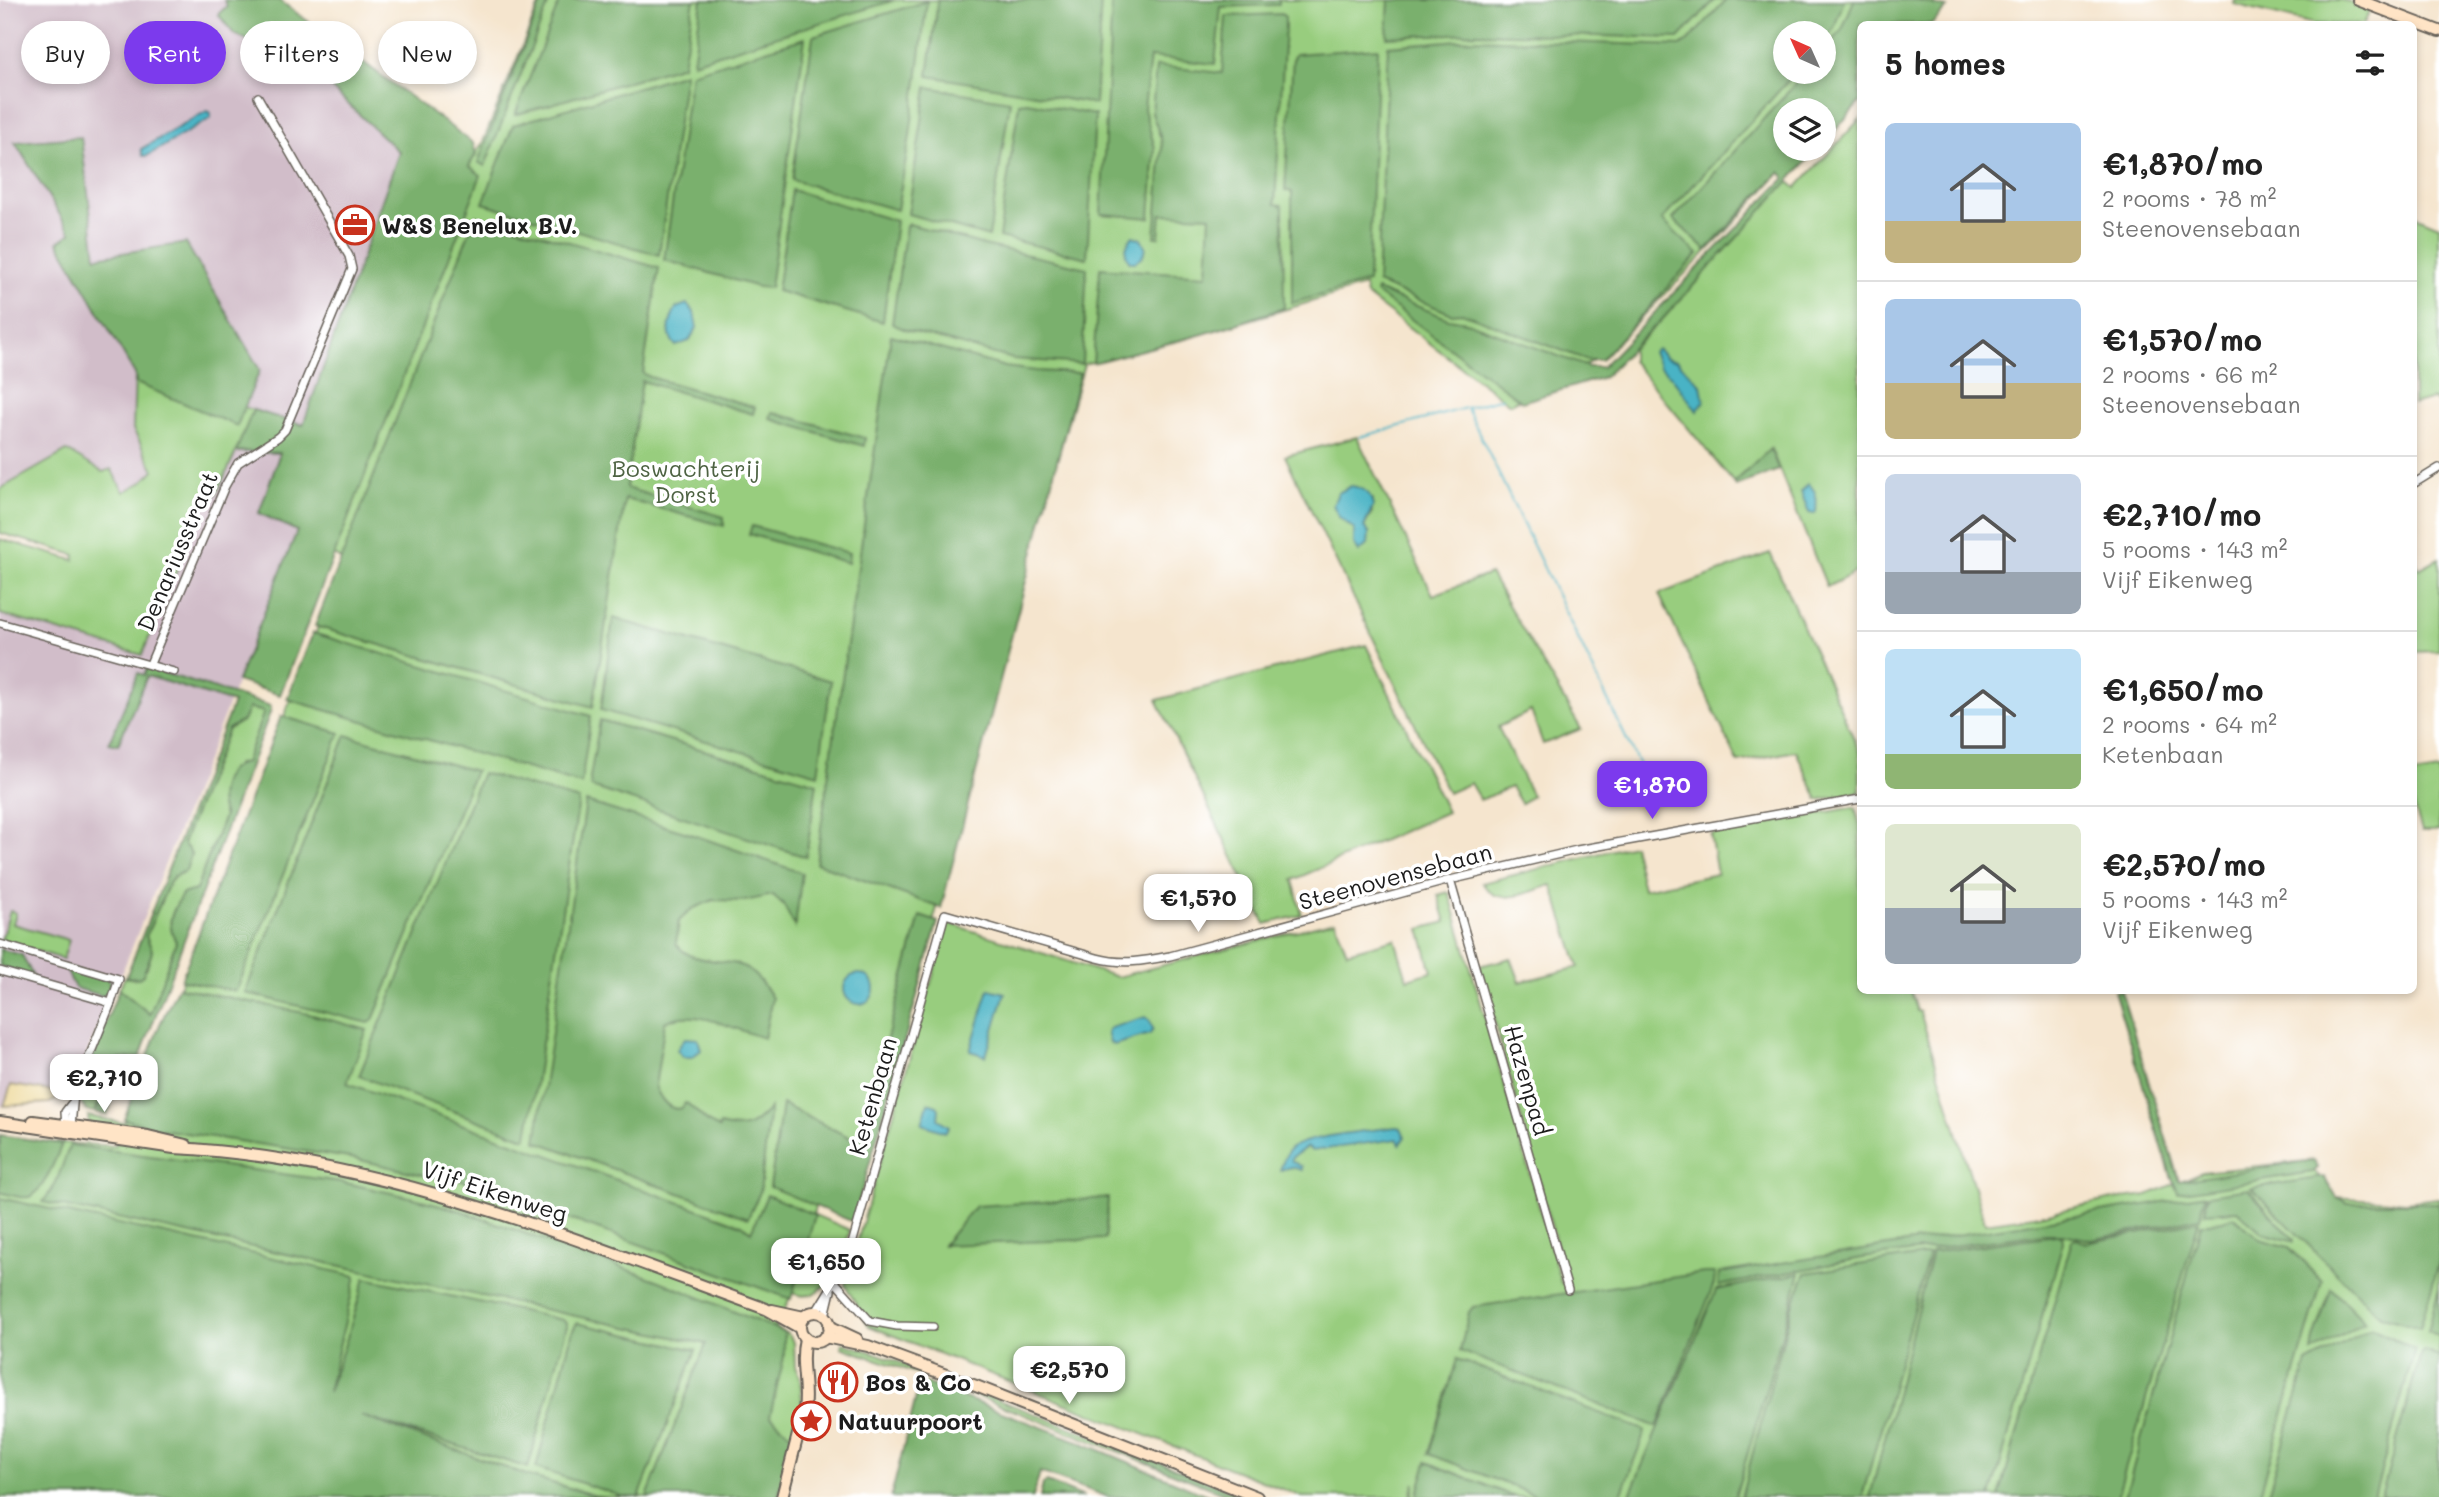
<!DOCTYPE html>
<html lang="en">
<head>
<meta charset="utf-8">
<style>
  :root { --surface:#fff; --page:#f6f6f6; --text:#222; --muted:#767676; --line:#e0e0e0; --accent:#7c3aed }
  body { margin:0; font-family:Mali,sans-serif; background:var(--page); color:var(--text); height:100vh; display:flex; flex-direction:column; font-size:26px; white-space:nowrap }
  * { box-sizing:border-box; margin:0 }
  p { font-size:23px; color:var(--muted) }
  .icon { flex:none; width:38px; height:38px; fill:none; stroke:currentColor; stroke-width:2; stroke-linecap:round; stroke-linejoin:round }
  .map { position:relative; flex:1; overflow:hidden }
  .panel { position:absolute; left:1857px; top:21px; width:560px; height:973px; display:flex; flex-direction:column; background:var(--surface); border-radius:10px; box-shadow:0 4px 10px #0003 }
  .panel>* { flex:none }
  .banner { position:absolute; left:21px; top:21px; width:665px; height:63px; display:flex; gap:14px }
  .needle { width:46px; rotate:315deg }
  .controls { position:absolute; left:1773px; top:21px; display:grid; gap:14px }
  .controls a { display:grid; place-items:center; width:63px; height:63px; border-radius:50%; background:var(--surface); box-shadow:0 4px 10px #0003; font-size:35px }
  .price { position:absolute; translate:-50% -60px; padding:0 16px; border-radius:14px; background:#fff; color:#222; font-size:23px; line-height:46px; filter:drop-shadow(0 2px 4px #0008) }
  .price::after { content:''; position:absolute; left:50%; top:42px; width:21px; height:16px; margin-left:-10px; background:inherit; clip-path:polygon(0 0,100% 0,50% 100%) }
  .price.current { background:var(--accent); color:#fff }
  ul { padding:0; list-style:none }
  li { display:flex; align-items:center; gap:21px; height:175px; padding:0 28px }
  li+li { border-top:2px solid var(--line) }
  li span { display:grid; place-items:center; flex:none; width:196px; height:140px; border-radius:10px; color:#555 }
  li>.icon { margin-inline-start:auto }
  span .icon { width:84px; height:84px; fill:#fffc; stroke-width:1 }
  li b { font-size:30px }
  h2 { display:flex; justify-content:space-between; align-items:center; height:84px; padding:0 28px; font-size:30px }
  .pill { padding:0 24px; border-radius:32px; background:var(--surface); box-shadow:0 4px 10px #0003; font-size:24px; line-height:63px }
  .pill.current { background:var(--accent); color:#fff }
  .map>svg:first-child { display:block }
  .industrial { fill:#d1bdc9 }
  .green { fill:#98cd7e; stroke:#5a744d; stroke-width:2; fill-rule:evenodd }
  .forest { fill:#7ab06d; stroke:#4b6644; stroke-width:2 }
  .sand { fill:#eeda9e; stroke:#857b5d; stroke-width:2 }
  .water { fill:#48b3c5; stroke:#326870; stroke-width:2 }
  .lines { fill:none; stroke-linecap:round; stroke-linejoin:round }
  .stream { stroke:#48b3c5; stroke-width:2 }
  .street-casing { stroke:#68625a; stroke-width:10 }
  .secondary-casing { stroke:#68625a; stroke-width:14 }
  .street { stroke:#fff; stroke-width:7 }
  .secondary { stroke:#ffe4c6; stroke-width:10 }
  .labels { text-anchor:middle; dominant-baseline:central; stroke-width:7; stroke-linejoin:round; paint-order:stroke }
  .poi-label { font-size:23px; font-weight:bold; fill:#1c1c1c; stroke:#fff; text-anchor:start }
  .park-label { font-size:23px; fill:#4e6343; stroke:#fff }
  .street-label { font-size:23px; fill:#1c1c1c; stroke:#fff }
</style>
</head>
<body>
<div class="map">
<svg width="2439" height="1497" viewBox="0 0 2439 1497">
  <rect width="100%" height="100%" fill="#fff"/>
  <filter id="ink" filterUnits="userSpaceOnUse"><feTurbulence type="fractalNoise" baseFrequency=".0143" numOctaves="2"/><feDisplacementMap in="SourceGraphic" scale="14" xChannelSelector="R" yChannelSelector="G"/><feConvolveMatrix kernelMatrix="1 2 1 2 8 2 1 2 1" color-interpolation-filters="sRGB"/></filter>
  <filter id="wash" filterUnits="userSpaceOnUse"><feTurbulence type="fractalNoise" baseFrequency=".00686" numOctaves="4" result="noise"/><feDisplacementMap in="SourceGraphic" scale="28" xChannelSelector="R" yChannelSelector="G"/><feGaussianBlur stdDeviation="1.57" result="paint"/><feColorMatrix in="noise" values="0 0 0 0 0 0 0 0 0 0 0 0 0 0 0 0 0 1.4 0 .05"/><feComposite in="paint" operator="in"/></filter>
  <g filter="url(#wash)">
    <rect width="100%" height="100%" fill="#f5e5ce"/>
    <g class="industrial">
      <path d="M0,0H227L292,50L399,152L303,425L136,374L133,429L155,469L142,482L124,492L103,473L67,451L0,489Z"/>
      <path d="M236,451L280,453L297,531L118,983L68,1095L49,1103L0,1106V614L142,655L201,511L217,493Z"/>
    </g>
    <g class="green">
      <path d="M541,0H1937L1915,24H1860L1824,110H1785V149H1802L1726,232L1606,354L1510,404L1366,295L1364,286L1186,339L1084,364L977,750L975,768L853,1216L820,1203L815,1207L800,1265L815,1215L850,1230C843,1255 827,1308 792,1293L776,1328L788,1334L794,1342L795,1367L800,1377L802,1401L783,1497H0V1139L115,1146L121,1130L89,1126L88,1116L124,1123L210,911L343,561L297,531L259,513L280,453L236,452L217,493L201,511L142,655L0,614V539L74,560L75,555L0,533V489L67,451L103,472L111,469L124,492L142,482L154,470L133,429L135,374L303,425L483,142ZM1785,33H1824V72H1785Z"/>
      <path d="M2235,0H2342L2370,10L2364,24H2314L2234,4Z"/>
      <path d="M1860,119V570L1827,587L1771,449L1734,483L1632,361V349L1659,323L1788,181L1796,188Z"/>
      <path d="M2413,215L2439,226V399L2437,402L2433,399L2413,405Z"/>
      <path d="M1357,437L1433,595L1490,574L1581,729L1543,744L1531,711L1498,727L1532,796L1521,803L1511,787L1480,800L1470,783L1448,793L1285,456ZM1372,500V512L1364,527L1369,533L1354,544L1355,532L1352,525Z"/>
      <path d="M1770,553L1860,752V792L1818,800L1796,751L1738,762L1659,594Z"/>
      <path d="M2413,557L2419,569L2439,558V651L2413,652Z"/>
      <path d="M1366,645L1447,812L1293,880L1302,915L1265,924L1157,700Z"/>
      <path d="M249,707L264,712L245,763L237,764C226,781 216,795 224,816L196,890L182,894C171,915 166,920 176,942L150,1015L119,989L125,977L134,979L147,968L151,955L152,950L146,936L169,883C180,868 187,877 191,853L183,843L228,729L243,721Z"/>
      <path d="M2439,771V831H2422L2413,803V775Z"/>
      <path d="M1855,807L1860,826V990L1911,991L1917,1011L1920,1012L1985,1223L2034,1216L2113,1199L2148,1195L2202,1172L2307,1161L2333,1197L2406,1202L2439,1198V1497H1412L1415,1483L1410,1497H1302L869,1326L845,1285L948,923L1117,977L1335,921L1347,952L1395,939L1407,979L1432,972L1420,929L1446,922L1438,895L1449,892L1561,1283L1567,1282L1479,966L1511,958L1520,982L1579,967L1552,885C1537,889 1511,901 1495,895C1489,893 1486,887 1482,883L1633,845L1643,889L1717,874L1710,834Z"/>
      <path d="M10,911L16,913L13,924L69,940L63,959L1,940Z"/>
      <path d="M103,1068L102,1074L108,1082L95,1112L87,1111L77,1098L87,1071Z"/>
      <path d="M842,1343L875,1353L1119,1446L1117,1451L933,1379L841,1347Z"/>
    </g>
    <g class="forest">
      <path d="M224,0H279L473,143L476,154L469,166L481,175L280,695L237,681L297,531L259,513L280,453L236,451L253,410L303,425L399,152L311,69L294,74L280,54L234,34L218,14L227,6Z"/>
      <path d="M542,0H550L485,166L478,162Z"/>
      <path d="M560,0H694L683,65L515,115Z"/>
      <path d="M702,0H895L693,62Z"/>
      <path d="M938,0H1101L1095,104L928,76Z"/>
      <path d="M1112,0H1279V5H1274L1221,7L1215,64L1150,57L1144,109L1155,148L1150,218L1101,214Z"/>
      <path d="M1389,0H1715L1679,38L1474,33L1387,37Z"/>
      <path d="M1726,0H1844L1834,28L1824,41V33H1785V72H1796L1662,220L1698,254L1601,360H1587L1462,313L1452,314L1377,283L1388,46L1472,39L1680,46L1688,41Z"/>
      <path d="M1854,0H1914L1947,8L1932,24H1860V102L1824,143V110H1785V149H1818L1659,323L1646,334L1604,377L1522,402L1376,293L1377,290L1449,319L1467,322L1588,367H1602L1785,178L1780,172L1706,250L1673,219L1806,72H1824V52L1842,30Z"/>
      <path d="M927,1L910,136L897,210L792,180L813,36Z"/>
      <path d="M1282,14L1285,17V27L1275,204L1282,205L1283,208L1284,308L1203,334L1093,363L1100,268L1207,275L1210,216L1161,214L1159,237H1155L1162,147L1161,139L1152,113L1156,66L1222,73L1226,16Z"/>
      <path d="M805,38L770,288L758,287L664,260L691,73Z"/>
      <path d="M1378,48L1368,282L1292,303V192L1285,190L1293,58L1295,54Z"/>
      <path d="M685,73L659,255L483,203L513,125Z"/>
      <path d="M927,87L1010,101L989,237L908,214Z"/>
      <path d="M1027,102L1095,115L1087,258L999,237L1019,103Z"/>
      <path d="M81,137L96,257L186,243L260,370L237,426L136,383L135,374L58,242L71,233L15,142Z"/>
      <path d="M792,190L896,221L883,322L777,291Z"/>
      <path d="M476,215L659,268L643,373L650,377L755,407L753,414L642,381L626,488L724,517V526L625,499L593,707L315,626Z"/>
      <path d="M909,224L984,245L1087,268L1082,364L1013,359L906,330L892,324L906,226Z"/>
      <path d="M891,335L1005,367L1036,371L1080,373L941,908L816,863Z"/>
      <path d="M772,412L865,438L864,446L770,419Z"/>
      <path d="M1770,449L1779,470L1736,486L1734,483Z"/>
      <path d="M752,526L849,553L848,563L749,534Z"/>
      <path d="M613,618L831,681L818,774L601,710Z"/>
      <path d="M313,633L591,716L581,784L287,699Z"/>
      <path d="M147,668L271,706V710L140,1057L96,1062L92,1059L94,1053L119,989L150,1014L176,942C166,920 171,915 182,894L196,890L224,816C216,797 221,767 245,763L264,712L249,708L243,721L228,729L183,843L191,853L186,871L174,876L169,883L146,936L152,950L151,955L143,975L139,978L126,977L233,703L147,676L118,745L109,743L138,673L144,675Z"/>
      <path d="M281,716L340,733L237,989L234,991L181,980Z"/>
      <path d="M600,720L817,783L806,857L591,787L590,778Z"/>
      <path d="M346,735L475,771L373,1020L369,1023L245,993Z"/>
      <path d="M482,773L579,800L534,1096L527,1136L525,1138L359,1076Z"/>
      <path d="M586,802L691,834L802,873L795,927L783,904L773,895L745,901L713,900L692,909L679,921L676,943C688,963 717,959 737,964C753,969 764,985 772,998L764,1038C734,1030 695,1006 665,1022L655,1086C660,1098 668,1112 682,1108L685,1103L688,1104L709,1123L719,1128L720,1125C746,1132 753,1126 770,1108L760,1192L748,1218L536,1141Z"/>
      <path d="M920,916L938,922L853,1222L770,1187L782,1104L859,1142Z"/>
      <path d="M0,949L22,955L33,976L0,966Z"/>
      <path d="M64,966L106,979L110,982L108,992L103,996L75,988Z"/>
      <path d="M178,987L309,1014L367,1030L347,1083L742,1225L751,1232L767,1195L815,1215L791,1299L456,1178H436L356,1159L153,1128L124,1119L160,1024Z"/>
      <path d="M2114,991H2121L2179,1181L2314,1160L2318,1168L2313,1172L2178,1193L2171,1176Z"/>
      <path d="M126,1063L107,1115L95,1112L108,1082L102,1078L103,1068Z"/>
      <path d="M0,1135L62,1144C56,1157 43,1194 29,1197C20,1199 8,1194 0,1192Z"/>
      <path d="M70,1145L341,1182L414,1198L462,1211L657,1280L784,1332V1357L770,1416L793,1436L778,1497H647L706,1344L43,1202L55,1185Z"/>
      <path d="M2324,1177L2337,1197L2348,1203H2439V1262L2420,1328L2383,1317L2376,1312L2251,1188Z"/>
      <path d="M2248,1189L2294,1240V1242L2263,1233L2237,1211L2205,1213L2208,1195Z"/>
      <path d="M2206,1195L2200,1218L2091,1240L2063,1234H2043L1863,1258L1718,1286L1719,1273Z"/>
      <path d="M0,1198L356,1276L328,1392L346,1341L365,1278L563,1320L567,1323V1326L528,1468L361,1416L532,1477L600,1497H0Z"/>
      <path d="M1108,1198L1105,1239L943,1245L975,1206Z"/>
      <path d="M2234,1217L2260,1239L2289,1247L2322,1281L2259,1497H2125L2201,1225Z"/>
      <path d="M2199,1221L2117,1497H1999L2072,1240L2077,1239L2086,1243Z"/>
      <path d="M2055,1235H2062L2063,1242L1991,1497H1870L1932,1252Z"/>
      <path d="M1929,1254L1862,1497H1741L1792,1306L1806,1273Z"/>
      <path d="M1704,1273H1715L1714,1284L1657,1427L1460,1351L1469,1312L1473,1307Z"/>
      <path d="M1800,1273L1735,1497H1629L1716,1290Z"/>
      <path d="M2439,1287V1337L2428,1331Z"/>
      <path d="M2331,1288L2365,1322L2312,1352L2314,1339Z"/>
      <path d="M577,1323L696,1350L639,1497H624L536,1468L573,1330Z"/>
      <path d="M2372,1328L2415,1349L2374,1497H2267L2307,1363Z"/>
      <path d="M2424,1351L2439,1357V1497H2381L2421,1353Z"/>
      <path d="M1457,1359L1644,1430L1645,1432L1620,1497H1540L1429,1454Z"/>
      <path d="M920,1381L1078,1441L1212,1497H1108L1040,1472L1033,1497H891Z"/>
      <path d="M1119,1446L1247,1497H1233L1117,1451Z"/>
      <path d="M1427,1462L1515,1497H1417Z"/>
      <path d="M1047,1482L1084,1497H1040L1043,1484Z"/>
    </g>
    <path class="sand" d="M11,1085L63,1093L64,1096L49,1103L4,1106Z"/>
    <g class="water">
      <path d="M296,26C310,26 319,33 327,43L326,50L320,52C309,47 301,40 294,31Z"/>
      <path d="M207,111L211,113V118L208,120L147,156H143L141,149Z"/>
      <path d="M1133,236L1141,239L1146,249L1142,257L1135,262H1130C1122,253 1126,244 1133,236Z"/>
      <path d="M687,304L694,312L697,328L689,341L676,346C665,335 669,321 676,308Z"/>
      <path d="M1657,349L1666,358L1677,361L1701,385L1704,401L1697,411L1671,376L1660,367L1653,352Z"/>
      <path d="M1808,484C1818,491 1817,501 1816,512L1813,514L1809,513L1801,492Z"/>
      <path d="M1351,486C1363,487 1371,494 1373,506L1364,527L1369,533L1368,544L1359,552L1354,544V529L1339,517L1333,505L1338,493Z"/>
      <circle cx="859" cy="989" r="15"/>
      <path d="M989,989L1005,993L986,1056L970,1051Z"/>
      <path d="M1145,1017L1150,1021L1153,1029L1150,1034L1114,1045L1110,1043L1107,1032L1110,1028Z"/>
      <path d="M685,1038L698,1039L701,1050L692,1057H683L677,1050Z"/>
      <path d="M928,1103L937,1106L939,1109L938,1119L949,1126L945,1132L922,1124Z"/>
      <path d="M1396,1127L1401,1128L1405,1137L1400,1144L1397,1139L1312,1151L1307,1147L1291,1158L1292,1161L1302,1167V1170L1291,1167L1280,1170C1282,1164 1285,1156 1289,1150C1302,1136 1374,1130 1396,1127Z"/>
    </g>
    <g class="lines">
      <g class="stream">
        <path d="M1467,408L1652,792"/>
        <path d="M1360,437L1502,398"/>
      </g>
    </g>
  </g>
  <g filter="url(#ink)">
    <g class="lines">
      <defs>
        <g id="street">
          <path d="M2413,484L2439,468"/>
          <path d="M0,623L174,672"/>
          <path d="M150,664L225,486L238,463L278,437L285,430L352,269L349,256L258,97"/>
          <path d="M1450,880L1568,1290"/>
          <path d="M0,944L119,979L111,1003"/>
          <path d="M0,971L111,1003L74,1094L71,1126"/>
          <path d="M66,1129L65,1112L71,1104"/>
          <path d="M836,1283L870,1321L897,1326L933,1327"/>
          <path d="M816,1312L847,1262L945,914L1097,958C1123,965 1144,961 1170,956L1450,880L1577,850L1860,799"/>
          <path d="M825,1316L831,1291"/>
        </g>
        <g id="secondary">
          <path d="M2358,0L2439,31"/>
          <path d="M33,1121L148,1136L186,1145"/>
          <path d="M0,1122L174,1148C382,1158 573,1239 766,1309L800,1328"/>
          <path d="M772,1310L804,1317"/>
          <circle cx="815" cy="1327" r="15"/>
          <path d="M829,1326L857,1339"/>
          <path d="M825,1337L868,1346L976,1386L1257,1497"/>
          <path d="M782,1497L804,1411C808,1385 799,1365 805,1338"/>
        </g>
      </defs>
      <use href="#street" class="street-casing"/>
      <use href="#secondary" class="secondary-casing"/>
      <use href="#street" class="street"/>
      <use href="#secondary" class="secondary"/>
    </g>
  </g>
  <defs>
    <symbol id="office-ring" viewBox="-11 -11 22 22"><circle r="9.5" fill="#fff" stroke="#c8321e" stroke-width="1.5"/><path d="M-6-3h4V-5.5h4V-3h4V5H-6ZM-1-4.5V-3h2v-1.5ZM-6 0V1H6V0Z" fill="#c8321e"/></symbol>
    <symbol id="restaurant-ring" viewBox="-11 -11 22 22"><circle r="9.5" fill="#fff" stroke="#c8321e" stroke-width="1.5"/><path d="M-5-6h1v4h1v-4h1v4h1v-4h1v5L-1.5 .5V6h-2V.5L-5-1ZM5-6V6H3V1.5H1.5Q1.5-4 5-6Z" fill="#c8321e"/></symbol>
    <symbol id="sight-ring" viewBox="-11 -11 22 22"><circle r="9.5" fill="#fff" stroke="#c8321e" stroke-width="1.5"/><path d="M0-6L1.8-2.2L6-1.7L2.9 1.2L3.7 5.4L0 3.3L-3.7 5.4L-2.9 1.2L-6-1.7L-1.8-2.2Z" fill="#c8321e"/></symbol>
  </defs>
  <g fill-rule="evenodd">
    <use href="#office-ring" x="333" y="203" width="44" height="44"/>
    <use href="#restaurant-ring" x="816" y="1360" width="44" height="44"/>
    <use href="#sight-ring" x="789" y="1399" width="44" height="44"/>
  </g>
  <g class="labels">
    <g class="poi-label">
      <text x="382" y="225">W&amp;S Benelux B.V.</text>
      <text x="865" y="1382">Bos &amp; Co</text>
      <text x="838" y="1421">Natuurpoort</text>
    </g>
    <g class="park-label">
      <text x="686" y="468">Boswachterij<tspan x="686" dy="26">Dorst</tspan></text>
    </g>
    <g class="street-label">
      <text transform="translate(177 551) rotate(-67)">Denariusstraat</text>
      <text transform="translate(1395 876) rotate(-15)">Steenovensebaan</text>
      <text transform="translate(1528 1080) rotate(74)">Hazenpad</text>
      <text transform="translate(872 1096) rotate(-74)">Ketenbaan</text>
      <text transform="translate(495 1191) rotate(18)">Vijf Eikenweg</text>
    </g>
  </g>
</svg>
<div class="controls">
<a><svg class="needle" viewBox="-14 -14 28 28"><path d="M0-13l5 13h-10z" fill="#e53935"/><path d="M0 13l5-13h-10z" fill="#767676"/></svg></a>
<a><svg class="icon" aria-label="layers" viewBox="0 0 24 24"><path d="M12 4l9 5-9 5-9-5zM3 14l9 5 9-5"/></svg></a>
</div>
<b class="price current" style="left:1652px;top:821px">€1,870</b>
<b class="price" style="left:1198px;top:934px">€1,570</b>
<b class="price" style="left:104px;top:1114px">€2,710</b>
<b class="price" style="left:826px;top:1298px">€1,650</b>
<b class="price" style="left:1069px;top:1406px">€2,570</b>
<div class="banner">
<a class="pill">Buy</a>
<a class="pill current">Rent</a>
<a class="pill">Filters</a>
<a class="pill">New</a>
</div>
<section class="panel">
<h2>5 homes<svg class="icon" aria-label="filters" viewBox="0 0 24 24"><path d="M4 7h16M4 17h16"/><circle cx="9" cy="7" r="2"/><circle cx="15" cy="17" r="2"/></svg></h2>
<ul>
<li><span style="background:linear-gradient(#a9c7e8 70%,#c2b280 0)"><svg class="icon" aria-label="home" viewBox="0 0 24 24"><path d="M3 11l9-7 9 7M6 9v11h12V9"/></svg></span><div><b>€1,870/mo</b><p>2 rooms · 78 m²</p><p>Steenovensebaan</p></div></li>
<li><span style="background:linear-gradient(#a9c7e8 60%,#c2b280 0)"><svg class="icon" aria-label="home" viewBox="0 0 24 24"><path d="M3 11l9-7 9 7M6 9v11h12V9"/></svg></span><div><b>€1,570/mo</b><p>2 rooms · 66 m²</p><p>Steenovensebaan</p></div></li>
<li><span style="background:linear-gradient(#c9d6e8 70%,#9aa5b1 0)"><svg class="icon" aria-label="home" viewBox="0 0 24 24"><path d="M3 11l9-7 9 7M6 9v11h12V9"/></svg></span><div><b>€2,710/mo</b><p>5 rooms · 143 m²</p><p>Vijf Eikenweg</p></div></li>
<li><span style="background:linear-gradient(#bfe0f5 75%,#8fb573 0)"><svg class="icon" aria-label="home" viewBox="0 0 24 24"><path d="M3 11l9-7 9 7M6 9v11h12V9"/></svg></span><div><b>€1,650/mo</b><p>2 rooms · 64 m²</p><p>Ketenbaan</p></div></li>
<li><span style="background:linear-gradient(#dfe7d0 60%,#9aa5b1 0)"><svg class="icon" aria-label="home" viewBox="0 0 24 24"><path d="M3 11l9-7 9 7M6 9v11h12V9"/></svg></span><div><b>€2,570/mo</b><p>5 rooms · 143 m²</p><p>Vijf Eikenweg</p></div></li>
</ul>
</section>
</div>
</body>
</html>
